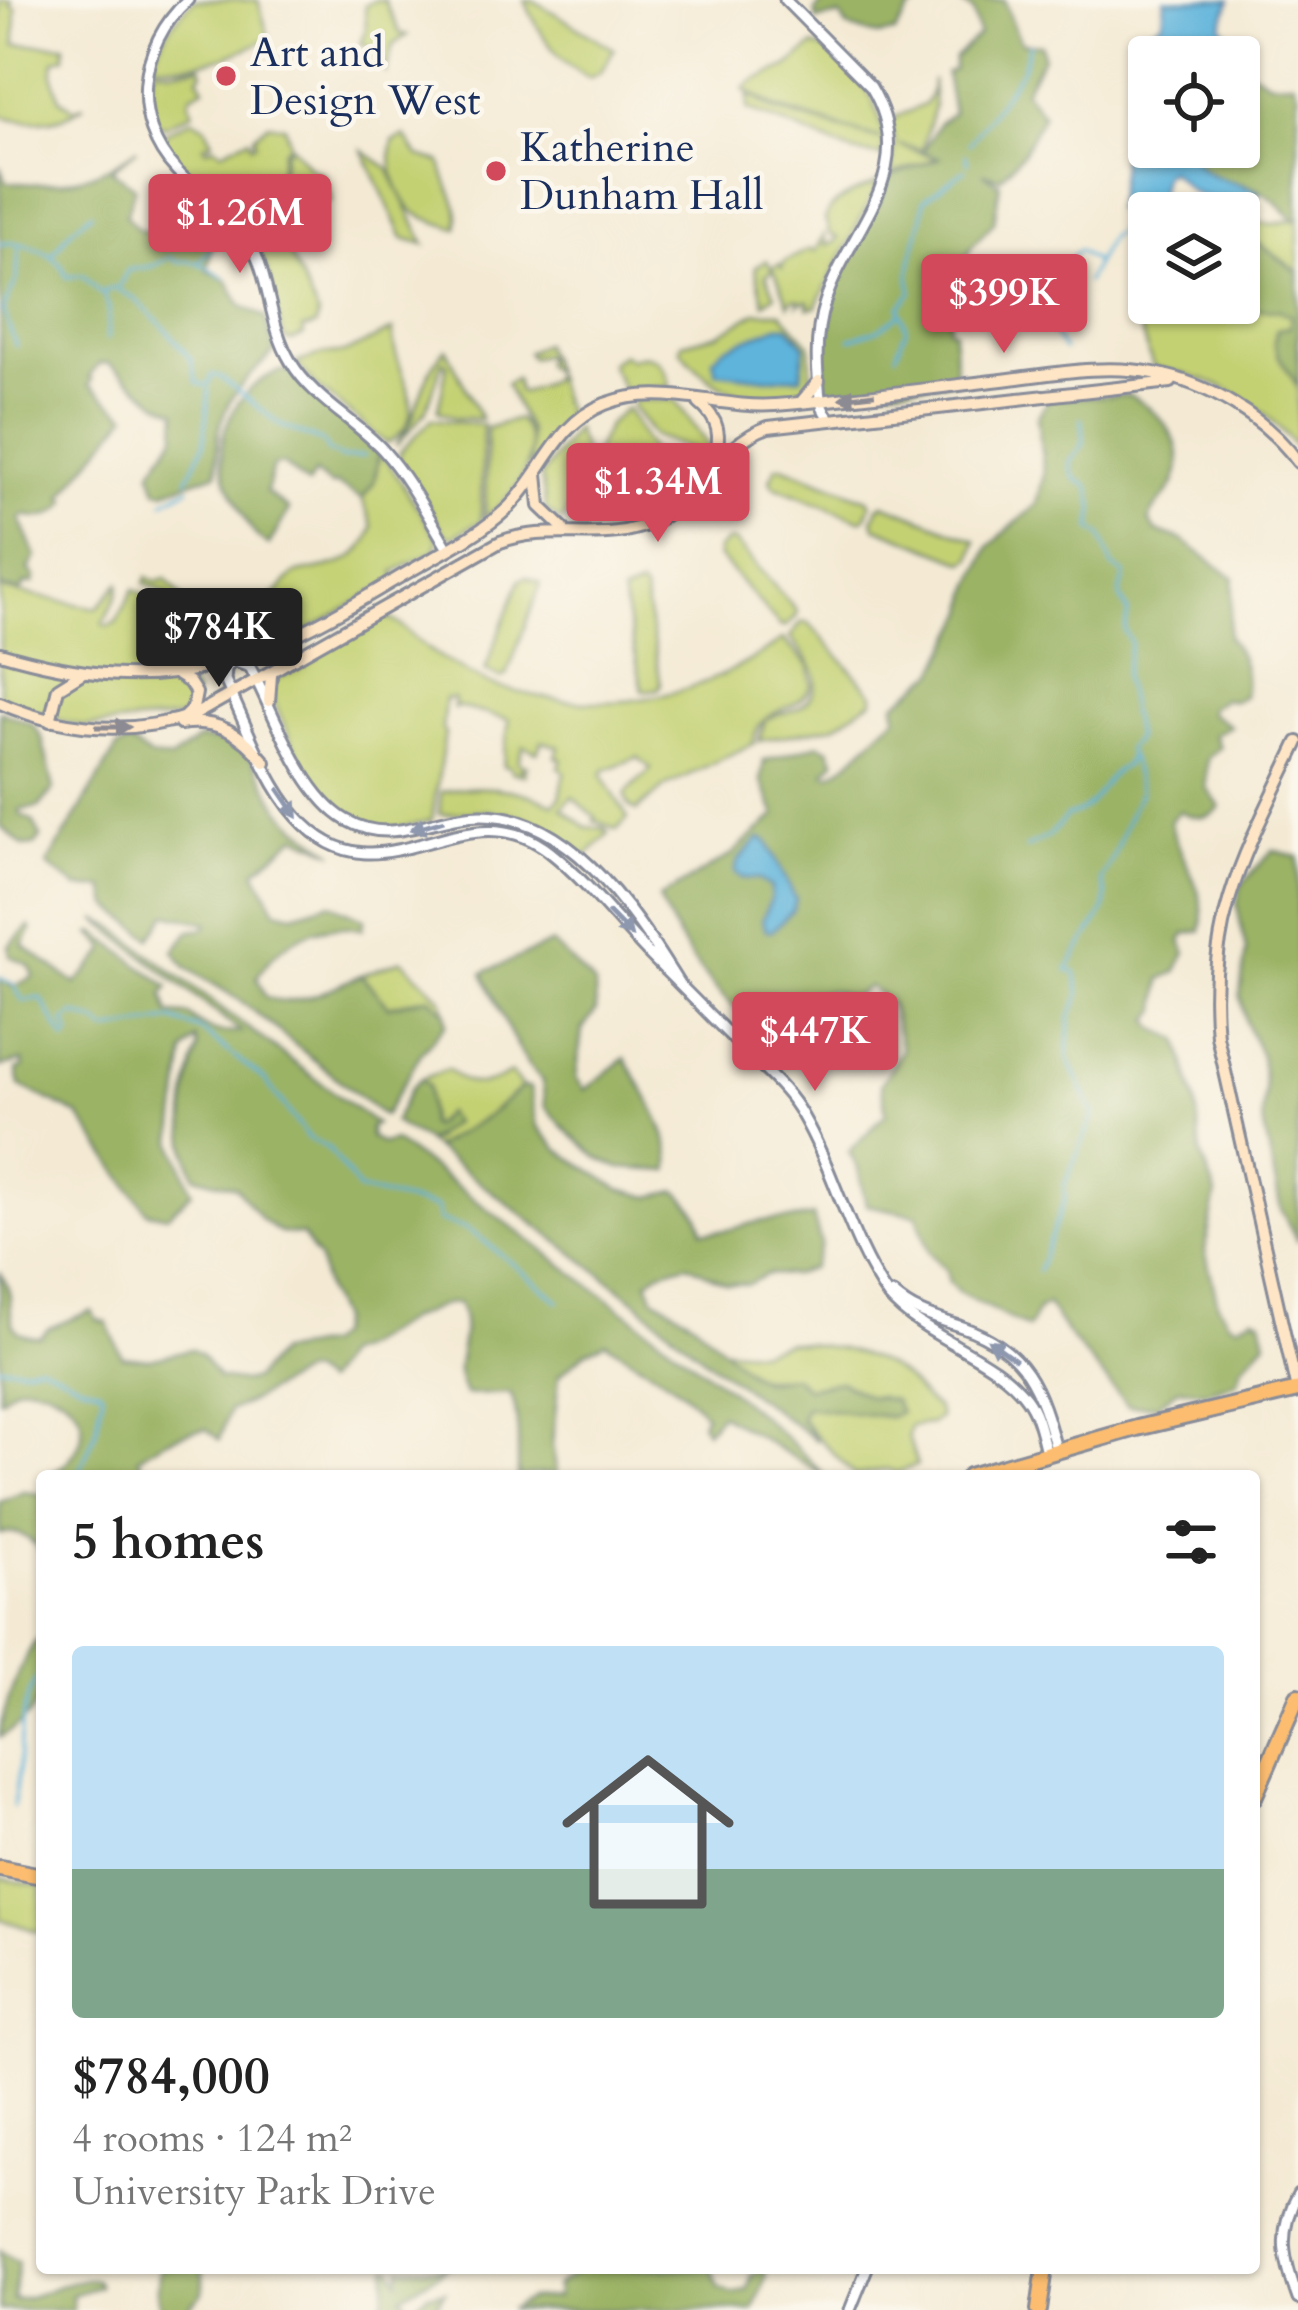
<!DOCTYPE html>
<html lang="en">
<head>
<meta charset="utf-8">
<style>
  :root { --surface:#fff; --page:#f2f2f2; --text:#222; --muted:#767676; --line:#e0e0e0; --accent:#d1495b }
  body { margin:0; font-family:Cardo,serif; background:var(--page); color:var(--text); height:100vh; display:flex; flex-direction:column; font-size:45px; white-space:nowrap }
  * { box-sizing:border-box; margin:0 }
  p { font-size:39px; color:var(--muted) }
  .icon { flex:none; width:66px; height:66px; fill:none; stroke:currentColor; stroke-width:2; stroke-linecap:round; stroke-linejoin:round }
  .map { position:relative; flex:1; overflow:hidden }
  .sheet { position:absolute; left:36px; top:1470px; width:1224px; height:804px; display:flex; flex-direction:column; background:var(--surface); border-radius:12px; box-shadow:0 3px 9px #0004 }
  .sheet>* { flex:none }
  .buttons { position:absolute; left:1128px; top:36px; display:grid; gap:24px }
  .buttons a { display:grid; place-items:center; width:132px; height:132px; border-radius:12px; background:var(--surface); box-shadow:0 3px 9px #0004; font-size:60px }
  .price { position:absolute; translate:-50% -102px; padding:0 27px; border-radius:12px; background:var(--accent); color:#fff; font-size:39px; line-height:78px; filter:drop-shadow(0 3px 6px #0008) }
  .price::after { content:''; position:absolute; left:50%; top:72px; width:36px; height:27px; margin-left:-18px; background:inherit; clip-path:polygon(0 0,100% 0,50% 100%) }
  .price.current { background:#222; color:#fff }
  ul { padding:0; list-style:none }
  li { display:grid; align-content:center; gap:24px; height:636px; padding:0 36px }
  li+li { border-top:3px solid var(--line) }
  li span { display:grid; place-items:center; height:372px; border-radius:12px; color:#555 }
  li>.icon { margin-inline-start:auto }
  span .icon { width:216px; height:216px; fill:#fffc; stroke-width:1 }
  li b { font-size:51px }
  h2 { display:flex; justify-content:space-between; align-items:center; height:144px; padding:0 36px; font-size:51px }
  .map>svg:first-child { display:block }
  .green { fill:#c4d173; stroke:#708068; stroke-width:3 }
  .forest { fill:#9bb365; stroke:#5b7162; stroke-width:3 }
  .water { fill:#5fb4db; stroke:#3d729c; stroke-width:3 }
  .lines { fill:none; stroke-linecap:round; stroke-linejoin:round }
  .stream { stroke:#5fb4db; stroke-width:3 }
  .tertiary-casing { stroke:#888c99; stroke-width:15 }
  .secondary-casing { stroke:#888c99; stroke-width:16 }
  .primary-casing { stroke:#888c99; stroke-width:20 }
  .tertiary { stroke:#fff; stroke-width:9 }
  .secondary { stroke:#fee5c5; stroke-width:10 }
  .primary { stroke:#fcbd6f; stroke-width:14 }
  .oneway { fill:#8c8a92 }
  .oneway2 { fill:#8d97ae }
  .poi-dot { fill:#d1495b; stroke:#fbf7ec; stroke-width:4.5 }
  .labels { text-anchor:middle; dominant-baseline:central; stroke-width:9; stroke-linejoin:round; paint-order:stroke }
  .poi-label { font-size:42px; fill:#1b2f5e; stroke:#fbf7ec; text-anchor:start }
</style>
</head>
<body>
<div class="map">
<svg width="1298" height="2310" viewBox="0 0 1298 2310">
  <rect width="100%" height="100%" fill="#fbf7ec"/>
  <filter id="ink" filterUnits="userSpaceOnUse"><feTurbulence type="fractalNoise" baseFrequency=".00833" numOctaves="2"/><feDisplacementMap in="SourceGraphic" scale="24" xChannelSelector="R" yChannelSelector="G"/><feConvolveMatrix kernelMatrix="1 2 1 2 8 2 1 2 1" color-interpolation-filters="sRGB"/></filter>
  <filter id="wash" filterUnits="userSpaceOnUse"><feTurbulence type="fractalNoise" baseFrequency=".004" numOctaves="4" result="noise"/><feDisplacementMap in="SourceGraphic" scale="48" xChannelSelector="R" yChannelSelector="G"/><feGaussianBlur stdDeviation="2.7" result="paint"/><feColorMatrix in="noise" values="0 0 0 0 0 0 0 0 0 0 0 0 0 0 0 0 0 1.4 0 .05"/><feComposite in="paint" operator="in"/></filter>
  <g filter="url(#wash)">
    <rect width="100%" height="100%" fill="#f4ead4"/>
    <g class="green">
      <path d="M0,0H12L10,5L16,8L15,44L65,45V57L55,60C50,73 55,85 60,99L75,109L84,105C62,124 32,124 0,116Z"/>
      <path d="M194,0H258L269,38C232,57 194,70 152,63C161,38 174,18 194,0Z"/>
      <path d="M375,0H384L400,33L407,35L393,45L386,72L375,49L361,44L366,30L365,5Z"/>
      <path d="M525,0H533L614,49L601,72L589,78C557,62 538,33 525,0Z"/>
      <path d="M813,46C855,56 891,114 882,156L852,152L748,109V94L775,110L880,139L775,107L744,89L755,80L787,67Z"/>
      <path d="M201,66L203,72L198,77L204,88L191,95L189,101L193,112L165,126L156,123L150,99L153,67L172,70Z"/>
      <path d="M932,79L934,106L922,150L899,145L938,158L891,175L895,140L889,121C910,106 933,114 932,79Z"/>
      <path d="M193,119L205,126L213,141L204,145L206,149L215,146L222,151L249,138L252,145L256,143L254,136L269,123L284,126L290,143L283,150L278,177H271L266,193L273,202L286,205L284,216L273,218L318,315L316,326L303,329L304,335L292,341L284,339C273,306 272,269 254,240C230,202 188,181 163,145L165,133Z"/>
      <path d="M405,136L418,156L441,162C445,188 463,203 457,229C445,225 430,221 419,215C397,202 387,163 393,141Z"/>
      <path d="M292,146L309,167L321,173L308,178L325,176L331,200L293,218L286,216L299,182L280,178L285,151Z"/>
      <path d="M363,151L388,168L425,244L403,238Z"/>
      <path d="M880,181L816,307L808,308L809,302L803,301L798,305L799,300L793,299L789,305L774,270L766,275L775,295L764,303L755,267L767,260L771,268L779,264L782,268L784,262L810,249L816,251L824,235L826,245L835,242L838,238L830,234L825,219C834,196 860,192 880,181Z"/>
      <path d="M1298,218V450C1256,395 1219,381 1153,367C1145,341 1127,308 1149,286V303H1239V222L1276,224Z"/>
      <path d="M757,312H781L810,345L811,381L806,393C751,405 715,393 680,349L682,343L719,334Z"/>
      <path d="M393,330C390,370 439,412 387,444L315,385L296,363L323,354L344,353Z"/>
      <path d="M543,344C554,369 558,393 568,419L530,467L529,431L506,384L515,378L518,391L522,393L552,380L553,372L544,364L545,354L531,358L527,352Z"/>
      <path d="M446,348L481,419L455,418L438,411L447,365L443,361L426,411L396,446C400,438 407,430 411,421C420,398 427,368 446,348Z"/>
      <path d="M622,354L630,359C653,349 667,364 670,387L623,390L610,363Z"/>
      <path d="M635,400H675L712,451L711,456L654,436L632,406Z"/>
      <path d="M626,408L677,496C669,514 646,520 627,526L621,521L595,452L608,425Z"/>
      <path d="M432,419L483,425L481,521L453,537L445,535L399,460L400,452Z"/>
      <path d="M518,419C547,453 516,497 485,517L487,428Z"/>
      <path d="M575,429L586,458L565,517L560,521L546,510L541,476Z"/>
      <path d="M381,451L439,541L434,551L394,572L398,578L308,631L178,674L196,693L183,718L84,727L0,703V589L97,608L119,583C121,595 108,610 103,624L108,626L116,622L134,589L152,600L148,616L155,619L162,602L170,598L165,592L144,583L147,577L156,582L166,579C181,594 193,619 217,620C237,621 262,606 277,593C283,587 290,576 298,573C331,565 360,568 373,527L362,499L374,482Z"/>
      <path d="M592,463L616,521L611,529L583,528L569,522Z"/>
      <path d="M782,466L868,499L871,504L865,518L860,520L773,486L770,480L776,467Z"/>
      <path d="M884,504L976,540L972,558L965,562L876,527L873,521L878,507Z"/>
      <path d="M728,541L735,542L797,611V616L787,626H780L718,556V549Z"/>
      <path d="M526,577L541,583L507,675L501,678L485,670L520,580Z"/>
      <path d="M640,587L644,591L661,684L658,689L643,691L622,594Z"/>
      <path d="M382,616C399,619 412,637 427,648C444,660 465,672 483,681C498,689 519,692 537,696C626,714 711,692 783,639L809,666L812,686C796,716 757,705 754,743L666,786L636,811L628,805L625,794L651,769L638,757L605,770L602,775L628,818L617,830L594,820L596,817L572,797L562,808L586,827L603,828L609,833L586,856C548,834 539,814 488,811C471,810 454,816 439,814L441,792C480,783 516,787 553,804L560,797L565,772L559,767L562,759L556,757L559,747L542,741L537,752L524,746L518,762L527,766L520,769L526,771L525,775L511,772L510,767L503,766L509,720L456,706L454,710V699H445L442,730L445,733L432,820C419,823 406,827 393,828C322,834 294,744 270,694L276,679Z"/>
      <path d="M802,622L809,623L873,694V700L834,726L759,741L765,720C776,713 792,713 803,705C832,682 805,657 790,637Z"/>
      <path d="M402,960L442,999L445,1011L428,997L389,1006L361,975Z"/>
      <path d="M448,1069C469,1090 487,1087 511,1073L522,1087L489,1115L434,1148L427,1142L435,1139L429,1124L428,1086L421,1079Z"/>
      <path d="M787,1342C827,1345 866,1350 900,1374C914,1384 921,1400 936,1407L940,1417L931,1424L910,1426L908,1436L917,1465L896,1473L888,1469L855,1476L801,1419L805,1407L890,1417L881,1397L868,1396L840,1381L807,1388L793,1376C755,1383 750,1374 723,1349L759,1351Z"/>
      <path d="M0,1878L42,1886V1933L0,1919Z"/>
    </g>
    <g class="forest">
      <path d="M824,0H925L910,11L895,33L878,36L847,27L841,16L817,20L815,12Z"/>
      <path d="M955,0H1004C1012,16 1012,29 1022,43L1041,44L1043,57L1024,91L1043,115L1022,154L1000,178L983,173L1000,184L994,222L972,246L954,282L949,329L954,330L955,381L828,394L824,388C823,356 821,325 832,294C846,253 875,217 891,176L939,158L923,152L939,123L953,113L946,73L954,70V59L979,35L973,11Z"/>
      <path d="M1239,64L1270,82L1293,81L1298,93V223C1286,212 1275,198 1260,191C1230,177 1201,184 1189,147H1239Z"/>
      <path d="M137,149L111,170L135,187L126,216L139,230L164,234L213,230L215,235L207,270L227,280L242,306L265,317L275,351C229,397 216,406 217,473L165,491L157,490L151,472L176,434L177,411L156,401L108,363L99,364L89,377L92,380L89,385L127,415L63,496L67,501C57,516 41,520 24,515L20,519L36,556L29,570L35,577L34,583L25,584L21,591L0,588V166L6,182C54,188 99,179 137,149Z"/>
      <path d="M1244,243L1260,244L1298,272V387L1278,355L1274,342L1277,329L1290,327L1291,316L1278,310L1252,309L1245,296L1239,299V245Z"/>
      <path d="M286,370L379,453L374,482L362,499L336,484L332,486L315,473L308,485L283,464L273,466L266,492L289,510L269,545C253,537 248,524 240,508C235,497 227,485 224,473C213,430 242,379 286,370Z"/>
      <path d="M1129,395C1160,411 1190,444 1175,481C1169,497 1153,504 1149,521L1155,531L1181,539L1234,578L1228,637C1243,656 1248,673 1244,696L1235,701L1224,699L1210,708V713L1230,726L1214,735L1220,747L1207,759L1206,787L1220,807C1210,821 1194,819 1180,811L1170,821C1178,858 1211,894 1201,931L1185,934L1181,941L1186,953L1176,972L1161,979L1158,1010L1150,1020L1156,1029L1179,1039L1196,1102L1201,1153L1216,1194L1205,1250L1218,1304L1228,1321L1237,1325L1254,1316L1261,1319L1266,1341L1242,1367L1237,1382L1207,1392L1180,1388L1157,1405L1128,1406L1069,1336L1047,1304L1039,1309L1028,1328L958,1292L949,1282L946,1270L929,1252L917,1215L866,1205L858,1169L849,1152L886,1113L881,1084L902,1050L890,1003L869,986L853,997L831,991L796,995L761,1031C714,994 682,953 659,898L731,855L776,815L761,780L764,761L819,744L829,749L835,761L825,772L829,775C854,763 874,734 897,717L895,704L936,672L967,611L970,592L989,547L1037,504L1044,474L1037,417L1050,398Z"/>
      <path d="M0,711L33,724L42,738L54,789L39,807L20,810L21,815L33,821L41,837L35,845L23,846L0,826Z"/>
      <path d="M199,739L238,743C256,760 263,780 275,801C289,824 314,839 335,853L297,836L255,871L276,910L293,914L330,903L365,919L362,929C319,920 280,940 257,977L265,996C293,1011 333,987 361,975L389,1006L429,997L445,1011L446,1024L422,1052L384,1116L241,1001L186,967L174,951L190,930L205,928L208,923L167,914L151,938L109,906L105,888H78L47,865L117,748L130,743L149,756L170,760Z"/>
      <path d="M1273,850L1298,857V1242L1281,1210L1262,1117L1265,1089L1261,1056L1246,1023L1240,995L1246,950L1237,905L1241,885Z"/>
      <path d="M96,919L111,925L376,1124L370,1127V1137L382,1144L394,1141C475,1198 553,1258 632,1317C699,1367 768,1415 825,1476L720,1414L706,1431L701,1422L705,1415C678,1379 641,1368 606,1342L586,1352L559,1375L552,1445L557,1473L518,1476C518,1454 520,1411 510,1393L465,1395C462,1386 456,1374 458,1365C462,1341 468,1327 458,1303L445,1304L409,1319L359,1349L344,1354L324,1383C318,1380 314,1375 308,1373C298,1370 249,1406 230,1410L219,1440L207,1429C183,1431 158,1443 138,1458L149,1476H53V1473C88,1451 96,1410 53,1392C43,1387 26,1383 15,1387C9,1390 5,1396 0,1399V1271C4,1280 10,1289 10,1299C10,1323 13,1337 40,1337L49,1328L91,1311L97,1320L107,1322L122,1356L150,1359L191,1349L201,1355L218,1378L244,1382L254,1379L278,1352C295,1352 304,1345 325,1345L335,1336L339,1319L326,1292L319,1260L302,1235L280,1233L262,1220L236,1187L195,1176C177,1136 186,1090 198,1049L196,1039L185,1052L173,1141L192,1192L167,1216L147,1212L78,1115L20,1086L17,1070L23,1068V1061L0,1067V978L13,987L34,976L29,965L10,956L9,946L29,926L32,930L23,945L76,984L105,952V946L91,934L95,932L169,987L163,994L169,1014L189,1015C206,1032 218,1034 241,1032Z"/>
      <path d="M552,943L595,985L596,1011L582,1030L576,1078L585,1090L625,1058C640,1085 678,1142 669,1171L620,1168L597,1157L567,1131L545,1106L542,1081L527,1064L507,1027L483,973Z"/>
      <path d="M421,1079L428,1086L429,1124L432,1126L446,1113L453,1123L427,1142L394,1122L411,1088Z"/>
      <path d="M522,1087L530,1088L537,1126L559,1150L620,1189L650,1197L677,1191C691,1202 700,1215 703,1231C724,1233 733,1228 753,1223C773,1217 793,1222 813,1216L821,1244L812,1268L794,1275L767,1274L748,1284L726,1283L687,1264L659,1272L648,1281L654,1297L694,1322L750,1374L766,1381L793,1376L807,1388L839,1381L868,1396L894,1400L900,1412L890,1417L805,1407L801,1419L817,1441L709,1362L621,1289L434,1148L489,1115Z"/>
      <path d="M24,1492L42,1494V1555C34,1540 17,1528 0,1534V1502Z"/>
      <path d="M42,1636C42,1685 49,1711 0,1737C0,1716 24,1648 42,1636Z"/>
      <path d="M0,2251L18,2262L13,2300C48,2296 60,2278 96,2280L99,2286L72,2295L73,2310H0Z"/>
      <path d="M160,2268H203V2293L191,2305L192,2310H161L157,2293Z"/>
      <path d="M387,2268H392L399,2280L401,2268H447L402,2296L411,2308L428,2294L445,2291L433,2310H383Z"/>
      <path d="M583,2268H712L719,2287L733,2294L747,2290L752,2275L763,2268L766,2276L754,2310H509L529,2299L557,2297V2285Z"/>
    </g>
    <g class="water">
      <path d="M1165,0H1230L1222,26L1233,39L1238,57H1149V147H1189C1201,185 1233,176 1260,193C1243,201 1208,204 1191,191C1183,185 1176,176 1169,170L1163,175L1157,206L1133,217L1115,209L1130,96L1145,34L1163,21Z"/>
      <path d="M778,326H788L805,346L801,377L768,378L716,372L713,359L724,348Z"/>
      <path d="M760,838L767,841L796,900L793,910L772,931L766,930L762,920L771,898V887L758,879L742,878L735,872L738,861Z"/>
    </g>
    <g class="lines">
      <g class="stream">
        <path d="M969,144L1021,71L1030,44"/>
        <path d="M966,154L968,163"/>
        <path d="M0,244C22,240 60,252 67,277L83,275L100,293L114,288L134,298L169,332L191,360L197,383L208,386L212,375L220,377L282,426L323,442L328,451L341,458L364,456"/>
        <path d="M53,254L71,230L92,213"/>
        <path d="M200,261L210,250"/>
        <path d="M1086,282L1110,236L1123,230L1126,221"/>
        <path d="M118,288L128,270L153,266L170,257L178,262C197,257 210,270 226,278"/>
        <path d="M103,294L109,308L107,339"/>
        <path d="M850,339L879,329L901,313L900,307L912,292C904,263 923,233 924,200L965,170"/>
        <path d="M16,346L3,310L17,279L19,244"/>
        <path d="M1064,350L1048,324L1054,310L1058,270L1078,250L1096,263"/>
        <path d="M896,355L906,329L902,314"/>
        <path d="M187,480L204,445L209,390"/>
        <path d="M163,502L189,488"/>
        <path d="M1026,848L1049,836L1067,816C1100,810 1098,777 1125,766L1129,757"/>
        <path d="M0,978L13,984L23,1001L41,998L65,1040L70,1034L65,1022L74,1014L97,1022L106,1031L172,1020L201,1030L265,1080L308,1138L328,1148L359,1190L437,1208L439,1220L467,1229L483,1240L559,1301"/>
        <path d="M1038,1271L1065,1199L1064,1186L1094,1115L1068,1058L1070,1018L1080,995L1076,972L1067,970L1105,909L1106,896L1101,880C1119,852 1122,823 1140,793C1136,777 1134,763 1127,749L1136,739L1124,677L1131,643L1125,631L1128,612L1120,596L1125,574L1113,567L1102,536L1092,529L1094,508L1090,488C1077,475 1075,488 1070,462C1088,440 1084,446 1082,419"/>
        <path d="M0,1366L24,1368L40,1364L81,1384L100,1389L103,1394L96,1431L78,1476"/>
        <path d="M42,1526V1536"/>
        <path d="M13,1806C25,1763 12,1709 42,1671"/>
      </g>
    </g>
  </g>
  <g filter="url(#ink)">
    <g class="lines">
      <defs>
        <g id="tertiary">
          <path d="M188,0C138,45 129,121 177,171C200,195 231,212 249,241C271,279 268,324 291,362C313,399 354,419 383,450C409,479 428,516 448,549"/>
          <path d="M785,0L871,87C922,172 849,227 825,302C817,326 816,351 818,376C820,392 818,407 830,419"/>
          <path d="M679,984C633,910 562,799 460,817C419,824 386,843 346,820C301,794 274,712 250,667L232,661L226,669L225,680C245,722 266,783 297,817C380,911 463,783 550,852C588,882 618,923 652,957C684,989 716,1021 748,1054C767,1073 789,1091 802,1115C835,1172 850,1242 888,1296C925,1339 994,1355 1026,1398C1038,1414 1041,1433 1046,1452"/>
          <path d="M893,1294C914,1313 936,1318 962,1327C1026,1349 1040,1389 1056,1449"/>
          <path d="M1298,2194C1276,2232 1284,2260 1298,2299"/>
          <path d="M850,2310L867,2268"/>
        </g>
        <g id="secondary">
          <path d="M802,401L819,381"/>
          <path d="M699,403C719,419 722,436 714,460"/>
          <path d="M537,474L540,506L563,528"/>
          <path d="M0,653C167,702 250,667 393,581C432,557 475,539 508,508C544,473 555,424 605,404C661,382 718,409 775,405C853,399 932,388 1010,379C1057,373 1106,364 1154,373C1208,383 1266,418 1298,462"/>
          <path d="M178,675L189,682L196,693L193,708L185,716"/>
          <path d="M269,701L271,675"/>
          <path d="M0,703C64,731 130,736 196,714L500,542C552,522 606,546 655,521C702,498 717,445 768,427L1171,382"/>
          <path d="M50,721L58,688L82,673"/>
          <path d="M180,724C218,718 242,734 265,762"/>
          <path d="M1297,1390L1217,1036C1205,917 1249,845 1298,742"/>
        </g>
        <g id="primary">
          <path d="M969,1476L1137,1428L1298,1390"/>
          <path d="M1254,1797L1298,1696"/>
          <path d="M0,1868L42,1876"/>
          <path d="M1039,2310L1045,2268"/>
        </g>
      </defs>
      <use href="#tertiary" class="tertiary-casing"/>
      <use href="#secondary" class="secondary-casing"/>
      <use href="#primary" class="primary-casing"/>
      <use href="#tertiary" class="tertiary"/>
      <use href="#secondary" class="secondary"/>
      <use href="#primary" class="primary"/>
    </g>
    <defs><path id="oneway-solid" d="M-6-.8H1V-3.2L6.5 0L1 3.2V.8H-6Z" transform="scale(3)"/></defs>
    <g class="oneway">
      <use href="#oneway-solid" transform="translate(857 396) rotate(173)"/>
      <use href="#oneway-solid" transform="translate(113 727)"/>
    </g>
    <g class="oneway2">
      <use href="#oneway-solid" transform="translate(288 803) rotate(56)"/>
      <use href="#oneway-solid" transform="translate(427 825) rotate(164)"/>
      <use href="#oneway-solid" transform="translate(620 924) rotate(46)"/>
      <use href="#oneway-solid" transform="translate(1002 1350) rotate(-144)"/>
    </g>
  </g>
  <g class="poi-dot">
    <circle cx="226" cy="76" r="12"/>
    <circle cx="496" cy="171" r="12"/>
  </g>
  <g class="labels">
    <g class="poi-label">
      <text x="250" y="52">Art and<tspan x="250" dy="48">Design West</tspan></text>
      <text x="520" y="147">Katherine<tspan x="520" dy="48">Dunham Hall</tspan></text>
    </g>
  </g>
</svg>
<div class="buttons">
<a><svg class="icon" aria-label="locate" viewBox="0 0 24 24"><circle cx="12" cy="12" r="6"/><path d="M12 2v4M12 18v4M2 12h4M18 12h4"/></svg></a>
<a><svg class="icon" aria-label="layers" viewBox="0 0 24 24"><path d="M12 4l9 5-9 5-9-5zM3 14l9 5 9-5"/></svg></a>
</div>
<b class="price" style="left:240px;top:276px">$1.26M</b>
<b class="price" style="left:1004px;top:356px">$399K</b>
<b class="price" style="left:658px;top:545px">$1.34M</b>
<b class="price current" style="left:219px;top:690px">$784K</b>
<b class="price" style="left:815px;top:1094px">$447K</b>
<section class="sheet">
<h2>5 homes<svg class="icon" aria-label="filters" viewBox="0 0 24 24"><path d="M4 7h16M4 17h16"/><circle cx="9" cy="7" r="2"/><circle cx="15" cy="17" r="2"/></svg></h2>
<ul>
<li><span style="background:linear-gradient(#bfe0f5 60%,#7fa58c 0)"><svg class="icon" aria-label="home" viewBox="0 0 24 24"><path d="M3 11l9-7 9 7M6 9v11h12V9"/></svg></span><div><b>$784,000</b><p>4 rooms · 124 m²</p><p>University Park Drive</p></div></li>
</ul>
</section>
</div>
</body>
</html>
